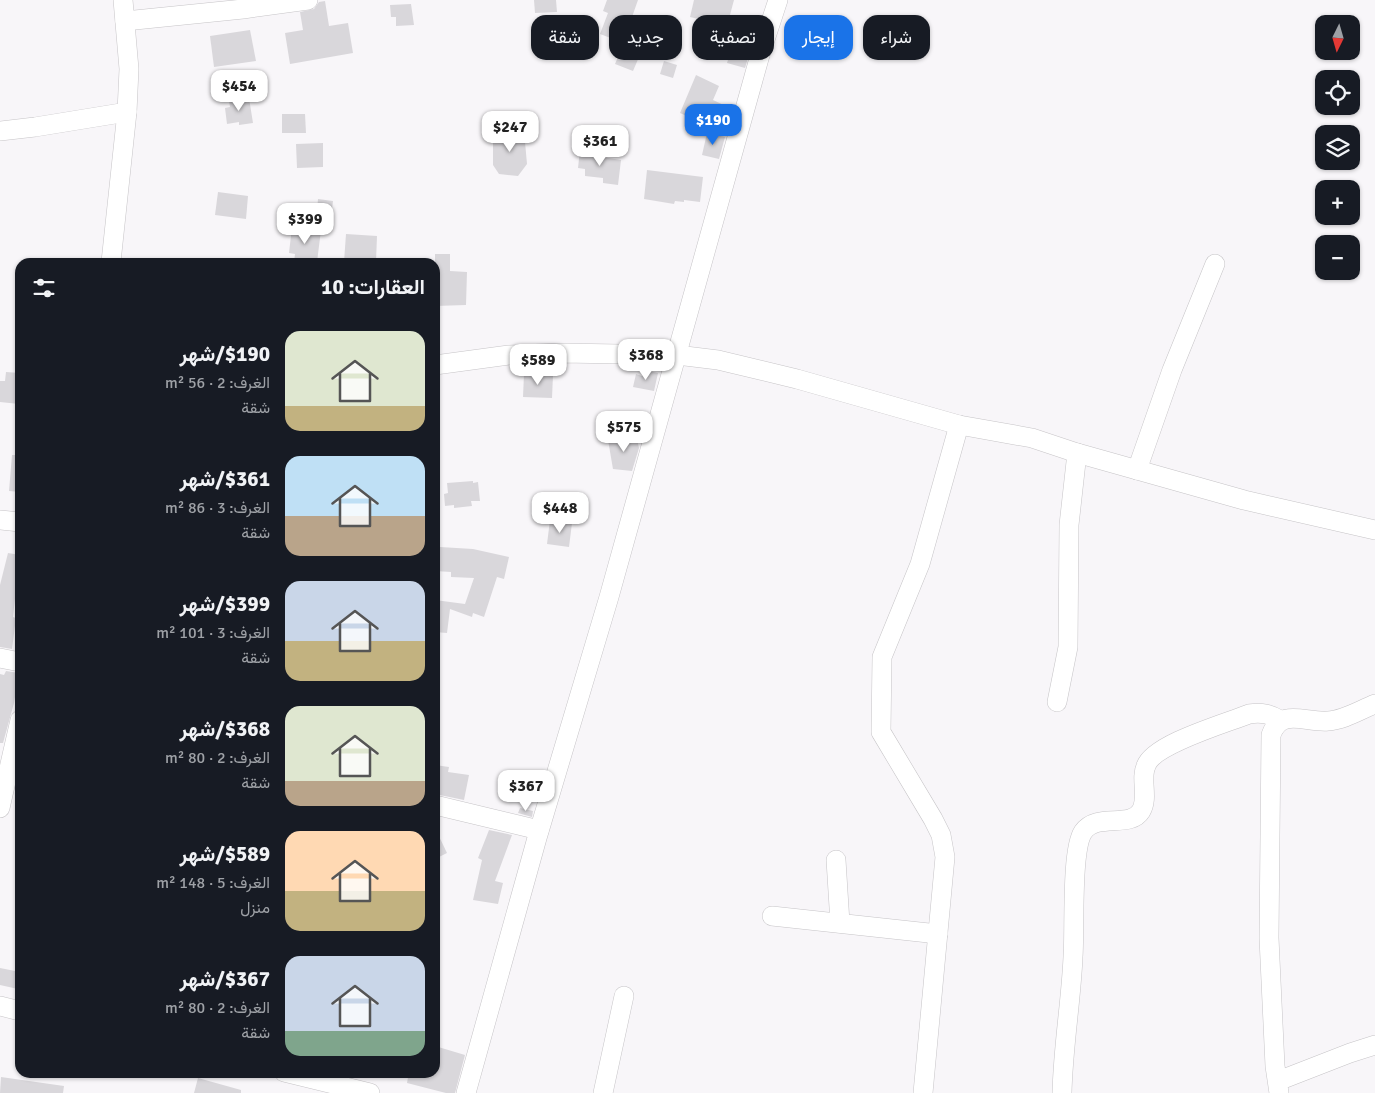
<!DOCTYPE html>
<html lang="ar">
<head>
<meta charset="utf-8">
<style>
  :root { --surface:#171b24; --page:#20242c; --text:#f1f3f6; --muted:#9ea1a6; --accent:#1a73e8 }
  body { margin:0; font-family:Signika,Vazirmatn,sans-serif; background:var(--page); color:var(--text); direction:rtl; height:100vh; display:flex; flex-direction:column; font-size:19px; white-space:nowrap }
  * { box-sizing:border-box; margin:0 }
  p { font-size:16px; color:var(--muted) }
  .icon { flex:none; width:28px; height:28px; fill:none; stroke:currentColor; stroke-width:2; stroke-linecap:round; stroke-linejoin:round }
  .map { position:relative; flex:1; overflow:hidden; direction:ltr }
  .details { position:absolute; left:15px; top:258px; width:425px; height:820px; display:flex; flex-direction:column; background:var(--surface); border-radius:15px; box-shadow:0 1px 4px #0004; direction:rtl }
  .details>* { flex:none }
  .top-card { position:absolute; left:455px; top:15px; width:475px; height:45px; direction:rtl; display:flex; gap:10px }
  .needle { width:32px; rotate:185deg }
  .tools { position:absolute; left:1315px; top:15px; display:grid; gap:10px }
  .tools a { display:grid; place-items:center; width:45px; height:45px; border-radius:10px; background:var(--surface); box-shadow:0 1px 4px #0004; font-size:25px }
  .price { position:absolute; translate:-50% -42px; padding:0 11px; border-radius:10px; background:#fff; color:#222; font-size:16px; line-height:32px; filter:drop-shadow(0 1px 2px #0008) }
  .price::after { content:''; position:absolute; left:50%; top:30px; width:15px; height:11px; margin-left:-8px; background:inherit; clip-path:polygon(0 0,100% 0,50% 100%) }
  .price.on { background:var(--accent); color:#fff }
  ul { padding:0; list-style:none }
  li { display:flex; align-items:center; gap:15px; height:125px; padding:0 15px }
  li span { display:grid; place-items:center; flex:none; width:140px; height:100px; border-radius:15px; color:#555 }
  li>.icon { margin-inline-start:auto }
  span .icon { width:60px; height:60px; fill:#fffc; stroke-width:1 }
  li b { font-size:21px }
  h2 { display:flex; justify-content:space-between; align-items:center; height:60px; padding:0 15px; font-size:21px }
  .chip { padding:0 18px; border-radius:15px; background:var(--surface); box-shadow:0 1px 4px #0004; font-size:18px; line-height:45px }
  .chip.on { background:var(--accent); color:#fff }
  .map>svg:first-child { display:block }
  .building { fill:#d9d7db }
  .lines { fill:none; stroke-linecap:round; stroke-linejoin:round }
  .minor-casing { stroke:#c6c4c7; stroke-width:20 }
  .minor { stroke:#fff; stroke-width:19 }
</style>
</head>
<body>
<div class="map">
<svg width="1375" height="1093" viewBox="0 0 1375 1093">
  <rect width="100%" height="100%" fill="#f8f6f9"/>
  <g class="building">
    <path d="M534,0H556L557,12L535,13Z"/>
    <path d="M607,0H638L632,17L647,23L637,48L642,50L633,71L615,64L624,43L600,34L608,13L603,11Z"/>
    <path d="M694,0H734L727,26L690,17Z"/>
    <path d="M325,1L329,26L348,23L353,53L290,64L285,33L303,30L300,12L314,9L319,2Z"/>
    <path d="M411,4L414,25L396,26V17H391L390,5Z"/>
    <path d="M738,27L756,32L745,68L727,63Z"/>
    <path d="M250,30L256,61L214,67L210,36Z"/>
    <path d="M664,61L677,65L673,78L660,74Z"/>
    <path d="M696,75L719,86L713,100L728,107L717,132L704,127L705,124L680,113Z"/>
    <path d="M249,98L253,123L239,125V122L227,124L225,108L230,107L229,101Z"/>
    <path d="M282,114H305L306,133H282Z"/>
    <path d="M501,131H524L527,164L518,176L499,174L493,165V142Z"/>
    <path d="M707,133L725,137L719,159L702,155Z"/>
    <path d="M323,143V167L297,168L296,144Z"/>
    <path d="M580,150L603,152L602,157L621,160L618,185L603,183V178L585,176V169L578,168Z"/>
    <path d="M647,170L703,177L700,202L684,200V202L675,201L674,204L644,199Z"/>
    <path d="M218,192L248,196L246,219L215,215Z"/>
    <path d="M318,199L333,201L330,224L316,223Z"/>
    <path d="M292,227L321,230L317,262H294L295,254L289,253Z"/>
    <path d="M346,234L377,236L376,262H344Z"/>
    <path d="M435,254H450V271L467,272L466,305L435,306Z"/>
    <path d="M643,370L658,373L654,391L633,387L636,374L642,376Z"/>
    <path d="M6,372L20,373L19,404L0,402V381H5Z"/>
    <path d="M524,374L553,375L552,398L523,397Z"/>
    <path d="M636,435L639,448L632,471L613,469L608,440Z"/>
    <path d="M12,455H20V492L9,491Z"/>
    <path d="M473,481V483L478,482L480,501H471L472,506L454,508V505L445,506L444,494L448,493L447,483Z"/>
    <path d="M550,520L572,523L569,547L547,544Z"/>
    <path d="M440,547L473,549L509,557L504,579L497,577L484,617L473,613L472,617L450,609L447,633L435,632V600L465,604L474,578L451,577V572L435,571L436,559H439Z"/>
    <path d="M8,553L20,555V572L18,571L13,617L16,618L12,649L0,647V585Z"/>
    <path d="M6,671L19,673L14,703L3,743H0V674L4,675Z"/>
    <path d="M435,765L449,767L448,772L469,775L464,800L435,794Z"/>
    <path d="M520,808L533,811L532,817L518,813Z"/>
    <path d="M435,828L447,853L435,859Z"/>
    <path d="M489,830L512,835L495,881L503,883L498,904L473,900L482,860L478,858Z"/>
    <path d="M0,968L20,972L18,989L0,985Z"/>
    <path d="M435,1046L465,1055L455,1093H446L407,1083L409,1072H435Z"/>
    <path d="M1,1077L64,1086L63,1093H0Z"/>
    <path d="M198,1078L241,1090V1093H194Z"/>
  </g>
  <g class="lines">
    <defs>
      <g id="minor">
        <path d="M125,21L243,9L308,0"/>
        <path d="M0,131L35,127L127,112"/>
        <path d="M111,262L127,112L129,69L123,0"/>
        <path d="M435,365L509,355L562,353L677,355L718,360L797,379L959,425L1032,438L1077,453L1244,500L1375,530"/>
        <path d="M1137,470L1172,370L1215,264"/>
        <path d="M0,520L20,522"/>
        <path d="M0,658L20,662"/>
        <path d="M1057,702L1068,647L1069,525L1077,453"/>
        <path d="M435,805L539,830"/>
        <path d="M0,808L20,720"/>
        <path d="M836,860L840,923"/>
        <path d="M772,916L938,934"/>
        <path d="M0,1006L20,1011"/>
        <path d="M284,1072L370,1093"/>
        <path d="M1278,1081L1350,1053L1375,1045"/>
        <path d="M466,1093L537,838L609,597L760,55L778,0"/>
        <path d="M603,1093L624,996"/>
        <path d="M923,1093L945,857L941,835L933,819L881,732L882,657L920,564L959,425"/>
        <path d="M1062,1093C1063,1047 1071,1002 1073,957C1075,931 1071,850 1083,832C1097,812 1130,829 1141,811C1149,798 1140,779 1146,766C1153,744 1227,723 1249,714C1262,712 1270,714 1280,720"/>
        <path d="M1279,1093L1275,1066L1269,938L1271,735C1281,707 1305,723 1328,721C1344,720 1360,710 1375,704"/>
      </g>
    </defs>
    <use href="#minor" class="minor-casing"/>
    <use href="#minor" class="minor"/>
  </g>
</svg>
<div class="tools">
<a><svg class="needle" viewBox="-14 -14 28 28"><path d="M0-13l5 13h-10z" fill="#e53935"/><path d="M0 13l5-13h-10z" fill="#9ea1a6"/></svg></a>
<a><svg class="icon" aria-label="locate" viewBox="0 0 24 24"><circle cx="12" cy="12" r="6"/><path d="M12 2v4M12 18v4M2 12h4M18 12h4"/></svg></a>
<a><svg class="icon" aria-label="layers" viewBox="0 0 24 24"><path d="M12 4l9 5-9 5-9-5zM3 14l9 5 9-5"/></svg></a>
<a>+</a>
<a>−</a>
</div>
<b class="price" style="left:239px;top:112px">$454</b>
<b class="price on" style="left:713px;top:146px">$190</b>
<b class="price" style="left:510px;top:153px">$247</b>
<b class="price" style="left:600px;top:167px">$361</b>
<b class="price" style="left:305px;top:245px">$399</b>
<b class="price" style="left:646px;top:381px">$368</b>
<b class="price" style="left:538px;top:386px">$589</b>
<b class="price" style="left:624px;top:453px">$575</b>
<b class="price" style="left:560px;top:534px">$448</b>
<b class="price" style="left:526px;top:812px">$367</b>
<div class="top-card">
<a class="chip">شراء</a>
<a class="chip on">إيجار</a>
<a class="chip">تصفية</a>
<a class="chip">جديد</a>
<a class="chip">شقة</a>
</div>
<section class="details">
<h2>العقارات: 10<svg class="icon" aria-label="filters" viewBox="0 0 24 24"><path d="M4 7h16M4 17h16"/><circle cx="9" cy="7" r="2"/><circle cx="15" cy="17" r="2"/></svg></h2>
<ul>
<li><span style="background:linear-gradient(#dfe7d0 75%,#c2b280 0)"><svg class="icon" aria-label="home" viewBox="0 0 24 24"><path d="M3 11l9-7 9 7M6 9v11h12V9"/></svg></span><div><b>$190/شهر</b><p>الغرف: 2 · 56 m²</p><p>شقة</p></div></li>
<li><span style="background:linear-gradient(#bfe0f5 60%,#b9a48a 0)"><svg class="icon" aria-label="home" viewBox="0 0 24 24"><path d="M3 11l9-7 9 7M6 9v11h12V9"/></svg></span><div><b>$361/شهر</b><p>الغرف: 3 · 86 m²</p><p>شقة</p></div></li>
<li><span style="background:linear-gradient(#c9d6e8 60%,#c2b280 0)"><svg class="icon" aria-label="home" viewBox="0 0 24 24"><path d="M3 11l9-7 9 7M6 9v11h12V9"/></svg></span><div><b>$399/شهر</b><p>الغرف: 3 · 101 m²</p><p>شقة</p></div></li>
<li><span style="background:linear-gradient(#dfe7d0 75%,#b9a48a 0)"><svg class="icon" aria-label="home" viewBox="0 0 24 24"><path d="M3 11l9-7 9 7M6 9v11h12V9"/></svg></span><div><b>$368/شهر</b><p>الغرف: 2 · 80 m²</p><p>شقة</p></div></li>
<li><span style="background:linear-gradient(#ffd9b3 60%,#c2b280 0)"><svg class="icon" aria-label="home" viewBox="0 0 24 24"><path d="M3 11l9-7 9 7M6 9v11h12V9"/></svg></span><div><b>$589/شهر</b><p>الغرف: 5 · 148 m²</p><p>منزل</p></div></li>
<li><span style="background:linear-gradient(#c9d6e8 75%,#7fa58c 0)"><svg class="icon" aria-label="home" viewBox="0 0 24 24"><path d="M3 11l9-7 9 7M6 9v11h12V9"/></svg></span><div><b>$367/شهر</b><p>الغرف: 2 · 80 m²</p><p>شقة</p></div></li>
</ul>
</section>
</div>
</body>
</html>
